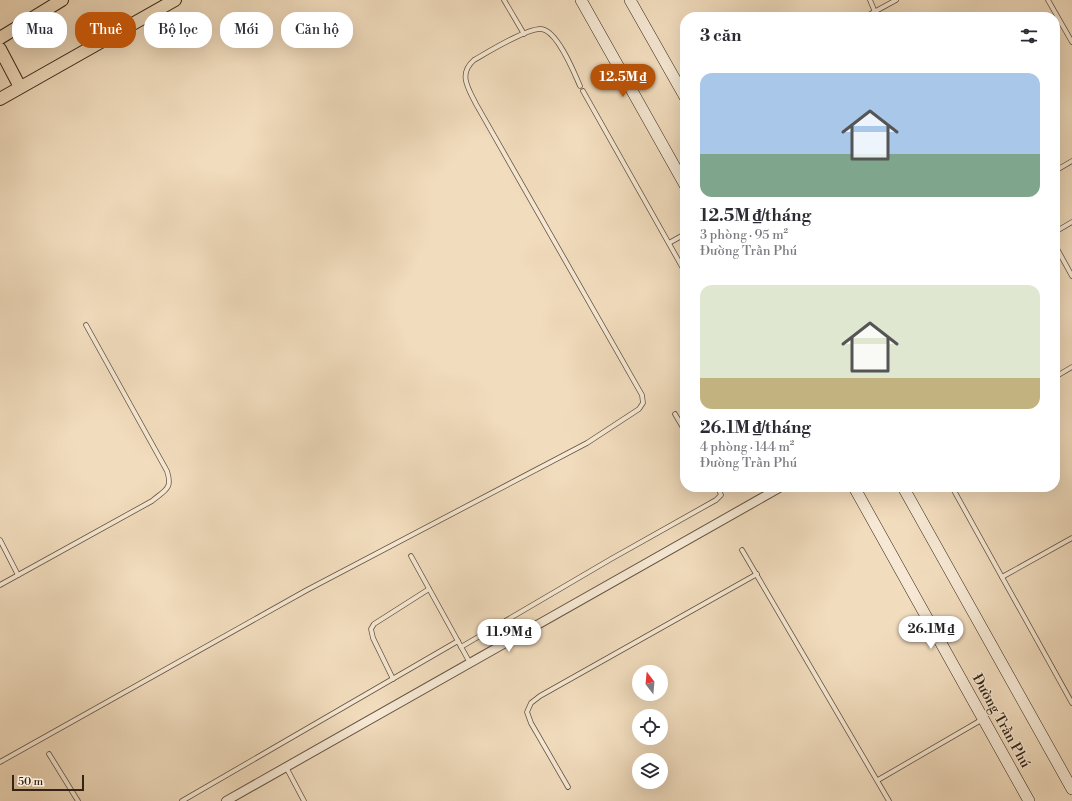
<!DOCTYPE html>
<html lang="vi">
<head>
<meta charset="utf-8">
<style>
  :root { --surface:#fff; --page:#f2f2f3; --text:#2b2b33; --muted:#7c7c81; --accent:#b45309 }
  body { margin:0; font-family:"Libre Bodoni",serif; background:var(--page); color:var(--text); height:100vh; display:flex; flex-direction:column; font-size:15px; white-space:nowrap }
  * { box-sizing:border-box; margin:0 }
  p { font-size:13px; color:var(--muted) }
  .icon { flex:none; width:22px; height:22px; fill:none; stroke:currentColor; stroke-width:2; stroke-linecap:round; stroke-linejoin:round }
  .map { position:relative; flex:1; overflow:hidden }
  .details { position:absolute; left:680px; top:12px; width:380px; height:480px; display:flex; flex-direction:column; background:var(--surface); border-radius:16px; box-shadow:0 4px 16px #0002 }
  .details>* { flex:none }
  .top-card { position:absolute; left:12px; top:12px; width:380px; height:36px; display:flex; gap:8px }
  .needle { width:26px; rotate:344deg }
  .tools { position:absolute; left:632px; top:665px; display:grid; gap:8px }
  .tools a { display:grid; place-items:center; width:36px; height:36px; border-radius:50%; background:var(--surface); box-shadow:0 4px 16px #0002; font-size:20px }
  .scale { position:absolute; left:12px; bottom:10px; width:72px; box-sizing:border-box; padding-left:4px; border:2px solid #352415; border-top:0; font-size:11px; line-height:14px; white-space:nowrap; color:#352415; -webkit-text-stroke:3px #f6e8d4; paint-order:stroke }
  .price { position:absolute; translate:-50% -34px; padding:0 9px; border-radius:14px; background:#fff; color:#222; font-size:13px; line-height:26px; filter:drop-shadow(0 1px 2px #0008) }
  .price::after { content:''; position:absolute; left:50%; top:24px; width:12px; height:9px; margin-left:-6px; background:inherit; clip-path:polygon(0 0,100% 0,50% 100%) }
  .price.active { background:var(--accent); color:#fff }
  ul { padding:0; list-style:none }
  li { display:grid; align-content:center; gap:8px; height:212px; padding:0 20px }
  li span { display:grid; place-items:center; height:124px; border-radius:12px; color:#555 }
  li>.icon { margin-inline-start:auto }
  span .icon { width:72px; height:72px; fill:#fffc; stroke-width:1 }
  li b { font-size:17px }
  h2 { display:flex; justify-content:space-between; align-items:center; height:48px; padding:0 20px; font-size:17px }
  .chip { padding:0 14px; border-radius:16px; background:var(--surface); box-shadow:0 4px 16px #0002; font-size:14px; line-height:36px }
  .chip.active { background:var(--accent); color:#fff }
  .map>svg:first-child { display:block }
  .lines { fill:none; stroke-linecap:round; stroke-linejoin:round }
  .lane-casing { stroke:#64523f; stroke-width:5.5 }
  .street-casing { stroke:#64523f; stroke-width:10 }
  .secondary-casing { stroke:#352415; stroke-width:12 }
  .primary-casing { stroke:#352415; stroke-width:14 }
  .lane { stroke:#f6e8d4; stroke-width:4 }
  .street { stroke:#f6e8d4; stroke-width:8 }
  .secondary { stroke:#f6e8d4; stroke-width:11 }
  .primary { stroke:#f1dcbd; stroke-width:12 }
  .labels { text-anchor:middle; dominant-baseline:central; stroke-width:3; stroke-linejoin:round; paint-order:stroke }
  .street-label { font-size:14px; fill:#352415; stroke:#f6e8d4 }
</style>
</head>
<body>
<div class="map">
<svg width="1072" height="801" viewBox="0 0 1072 801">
  <rect width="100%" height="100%" fill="#f1dcbd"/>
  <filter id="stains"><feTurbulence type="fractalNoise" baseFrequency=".005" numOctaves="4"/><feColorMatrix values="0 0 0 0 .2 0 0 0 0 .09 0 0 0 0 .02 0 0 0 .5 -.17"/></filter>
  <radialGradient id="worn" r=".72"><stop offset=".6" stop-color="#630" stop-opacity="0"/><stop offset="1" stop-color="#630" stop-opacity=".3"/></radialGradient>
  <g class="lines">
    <defs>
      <g id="lane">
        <path d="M504,0L524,34"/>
        <path d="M870,0L877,17"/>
        <path d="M1048,0L1072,42"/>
        <path d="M865,17L896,0"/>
        <path d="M583,91L685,272"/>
        <path d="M1055,171L1072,161"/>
        <path d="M1055,232L1072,222"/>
        <path d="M669,243L685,234"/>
        <path d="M1055,245L1072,276"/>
        <path d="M1055,377L1072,367"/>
        <path d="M675,414L685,431"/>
        <path d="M952,487L1072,703"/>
        <path d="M0,540L18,575"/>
        <path d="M742,550L889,801"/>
        <path d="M411,556L470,663"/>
        <path d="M1002,577L1072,538"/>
        <path d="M0,585L152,501C165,490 173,489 167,471L86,325"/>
        <path d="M461,647L611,559L716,500L721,495L718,487"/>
        <path d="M393,679L373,638L371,629L374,624L429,589"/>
        <path d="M49,754L78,801"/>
        <path d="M0,762L307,590L587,443L639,409L643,403L642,395L476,104C468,88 458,74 474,60C488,52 527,28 541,29C557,30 574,72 580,86"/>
        <path d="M286,767L304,801"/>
        <path d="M878,780L983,719"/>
        <path d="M568,787L531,723L527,712L531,703L540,696L757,574"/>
        <path d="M182,801L458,641"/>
      </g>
      <path id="street" d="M226,801L781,487"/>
      <g id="secondary">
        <path d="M581,0L685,185"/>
        <path d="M630,0L685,97"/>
        <path d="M854,487L1029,801"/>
        <path d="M903,487L1072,789"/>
      </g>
      <g id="primary">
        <path d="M0,38L62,0"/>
        <path d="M0,49L20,87"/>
        <path d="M0,99L175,0"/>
      </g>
    </defs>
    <use href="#lane" class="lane-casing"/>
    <use href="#street" class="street-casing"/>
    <use href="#secondary" class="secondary-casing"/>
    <use href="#primary" class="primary-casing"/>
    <use href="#lane" class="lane"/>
    <use href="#street" class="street"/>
    <use href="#secondary" class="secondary"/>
    <use href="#primary" class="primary"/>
  </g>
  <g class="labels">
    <g class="street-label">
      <text transform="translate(1001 721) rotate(61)">Đường Trần Phú</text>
    </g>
  </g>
  <rect width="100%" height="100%" filter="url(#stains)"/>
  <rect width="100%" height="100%" fill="url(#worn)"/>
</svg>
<div class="tools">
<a><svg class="needle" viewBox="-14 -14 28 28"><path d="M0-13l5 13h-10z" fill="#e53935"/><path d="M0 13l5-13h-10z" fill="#7c7c81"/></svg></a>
<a><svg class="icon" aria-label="locate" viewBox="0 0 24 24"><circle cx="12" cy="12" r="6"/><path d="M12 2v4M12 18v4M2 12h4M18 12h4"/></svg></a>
<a><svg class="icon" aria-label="layers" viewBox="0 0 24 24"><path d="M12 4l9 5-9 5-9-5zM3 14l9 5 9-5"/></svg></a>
</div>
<div class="scale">50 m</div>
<b class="price active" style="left:623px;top:98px">12.5M ₫</b>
<b class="price" style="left:931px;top:650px">26.1M ₫</b>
<b class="price" style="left:509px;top:653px">11.9M ₫</b>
<div class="top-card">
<a class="chip">Mua</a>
<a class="chip active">Thuê</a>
<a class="chip">Bộ lọc</a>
<a class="chip">Mới</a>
<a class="chip">Căn hộ</a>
</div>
<section class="details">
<h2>3 căn<svg class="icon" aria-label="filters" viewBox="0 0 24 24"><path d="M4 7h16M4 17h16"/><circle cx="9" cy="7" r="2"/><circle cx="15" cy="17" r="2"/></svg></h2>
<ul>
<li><span style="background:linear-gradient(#a9c7e8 65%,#7fa58c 0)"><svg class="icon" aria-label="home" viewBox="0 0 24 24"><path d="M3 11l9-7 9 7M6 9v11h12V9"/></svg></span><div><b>12.5M ₫/tháng</b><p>3 phòng · 95 m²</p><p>Đường Trần Phú</p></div></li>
<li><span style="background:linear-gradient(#dfe7d0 75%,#c2b280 0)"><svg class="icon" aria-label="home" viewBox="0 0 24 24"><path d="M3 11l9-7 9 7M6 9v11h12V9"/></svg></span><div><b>26.1M ₫/tháng</b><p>4 phòng · 144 m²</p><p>Đường Trần Phú</p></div></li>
</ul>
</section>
</div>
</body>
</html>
